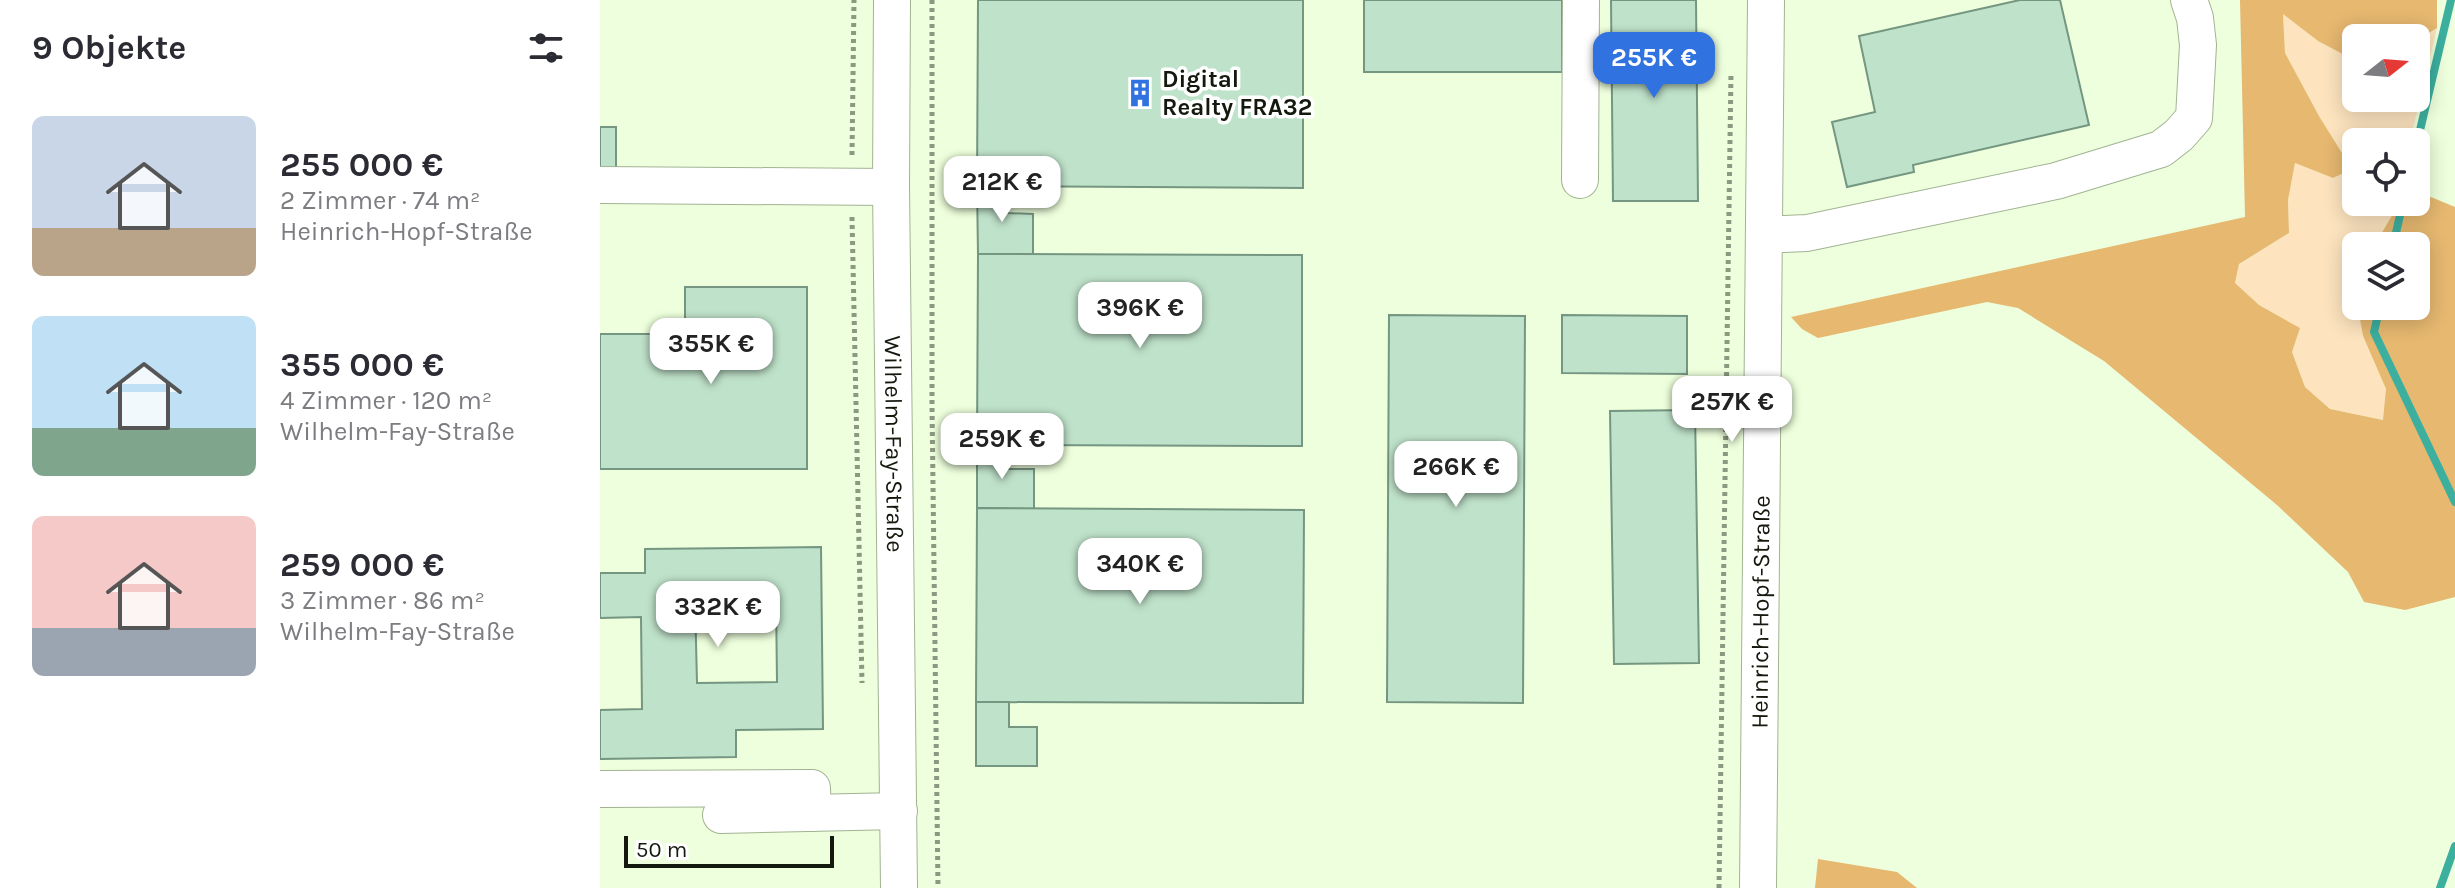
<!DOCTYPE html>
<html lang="de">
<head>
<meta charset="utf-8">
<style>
  :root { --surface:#fff; --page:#f7f7f7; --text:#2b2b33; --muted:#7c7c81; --accent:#3072e0 }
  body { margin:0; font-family:Karla,sans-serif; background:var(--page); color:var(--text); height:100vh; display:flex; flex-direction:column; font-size:30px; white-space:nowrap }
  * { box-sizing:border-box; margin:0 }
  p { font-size:26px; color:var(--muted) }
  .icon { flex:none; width:44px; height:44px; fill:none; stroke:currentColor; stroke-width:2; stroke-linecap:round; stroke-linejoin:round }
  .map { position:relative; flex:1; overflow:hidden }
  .sheet { display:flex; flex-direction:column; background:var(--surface); width:600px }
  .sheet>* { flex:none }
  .needle { width:52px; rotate:73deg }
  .buttons { position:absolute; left:1742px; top:24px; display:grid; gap:16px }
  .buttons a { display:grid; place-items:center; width:88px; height:88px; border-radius:12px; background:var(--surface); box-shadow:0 4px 20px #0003; font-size:40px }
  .scale { position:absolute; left:24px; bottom:20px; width:210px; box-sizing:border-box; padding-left:8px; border:4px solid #13190d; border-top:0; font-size:22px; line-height:28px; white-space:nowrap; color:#13190d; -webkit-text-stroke:6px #fff; paint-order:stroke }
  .price { position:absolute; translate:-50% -68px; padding:0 18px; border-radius:16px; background:#fff; color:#222; font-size:26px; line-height:52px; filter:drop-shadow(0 2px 4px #0008) }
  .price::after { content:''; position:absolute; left:50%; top:48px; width:24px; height:18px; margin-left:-12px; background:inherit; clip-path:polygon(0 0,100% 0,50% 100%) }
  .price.active { background:var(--accent); color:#fff }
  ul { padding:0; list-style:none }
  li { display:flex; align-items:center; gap:24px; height:200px; padding:0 32px }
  li span { display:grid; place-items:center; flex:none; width:224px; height:160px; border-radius:12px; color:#555 }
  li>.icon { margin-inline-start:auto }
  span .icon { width:96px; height:96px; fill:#fffc; stroke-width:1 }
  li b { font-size:34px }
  h2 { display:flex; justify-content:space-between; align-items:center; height:96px; padding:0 32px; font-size:34px }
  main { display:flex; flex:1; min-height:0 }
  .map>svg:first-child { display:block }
  .green { fill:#fde4bf }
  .forest { fill:#e6b870 }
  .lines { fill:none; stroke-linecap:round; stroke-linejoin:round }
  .stream { stroke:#3caf9f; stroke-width:8 }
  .building { fill:#bfe2ca; stroke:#759681; stroke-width:2; fill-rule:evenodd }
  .minor-casing { stroke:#a2b393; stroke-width:38 }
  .path { stroke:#8c9880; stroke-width:5; stroke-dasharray:4 4; stroke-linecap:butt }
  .minor { stroke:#fff; stroke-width:36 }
  .labels { text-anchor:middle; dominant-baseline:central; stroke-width:7; stroke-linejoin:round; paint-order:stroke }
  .poi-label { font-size:24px; font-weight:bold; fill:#13190d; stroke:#fff; text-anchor:start }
  .street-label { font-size:24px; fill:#13190d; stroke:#fff }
</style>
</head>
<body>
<main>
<section class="sheet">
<h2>9 Objekte<svg class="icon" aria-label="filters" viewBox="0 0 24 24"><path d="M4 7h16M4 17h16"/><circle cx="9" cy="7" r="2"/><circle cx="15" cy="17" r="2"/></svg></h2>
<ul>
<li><span style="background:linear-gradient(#c9d6e8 70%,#b9a48a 0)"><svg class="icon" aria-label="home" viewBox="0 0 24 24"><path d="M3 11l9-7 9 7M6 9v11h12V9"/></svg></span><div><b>255 000 €</b><p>2 Zimmer · 74 m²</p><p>Heinrich-Hopf-Straße</p></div></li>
<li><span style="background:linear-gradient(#bfe0f5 70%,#7fa58c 0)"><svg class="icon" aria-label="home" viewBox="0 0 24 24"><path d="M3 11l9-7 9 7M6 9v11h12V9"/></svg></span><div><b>355 000 €</b><p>4 Zimmer · 120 m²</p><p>Wilhelm-Fay-Straße</p></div></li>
<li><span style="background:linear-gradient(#f6c9c9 70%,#9aa5b1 0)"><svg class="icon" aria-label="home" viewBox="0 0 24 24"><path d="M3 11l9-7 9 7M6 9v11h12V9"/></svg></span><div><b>259 000 €</b><p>3 Zimmer · 86 m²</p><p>Wilhelm-Fay-Straße</p></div></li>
</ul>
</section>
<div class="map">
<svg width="1855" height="888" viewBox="0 0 1855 888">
  <rect width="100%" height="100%" fill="#edffdc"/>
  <path class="green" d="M1683,13L1718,41L1752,59L1756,58V98H1816V41L1837,28L1810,142H1756V202H1796L1794,212L1774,246H1756V306H1758L1763,336L1786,389L1784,420L1730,409L1705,387L1692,352L1700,328L1659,305L1635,284L1639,264L1689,233L1688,200L1695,163L1733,178L1752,168L1719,116L1685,53Z"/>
  <g class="forest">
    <path d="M1640,0H1837V28L1816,41V38H1756V58L1752,59L1718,41L1683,14L1685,53L1719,116L1752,169L1733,178L1695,163L1688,200L1689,233L1639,264L1635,283L1659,305L1700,328L1692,352L1705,387L1730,409L1783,420L1786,389L1763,336L1758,308V306H1816V246H1774L1794,212L1831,197L1855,207V597L1805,610L1764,602L1748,572L1677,505L1504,361L1418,308L1387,302L1218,338L1202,329L1191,317L1645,217Z"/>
    <path d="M1218,859L1297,872L1317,888H1215Z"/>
  </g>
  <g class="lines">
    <g class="stream">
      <path d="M1816,147L1851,0"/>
      <path d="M1793,246L1803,202"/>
      <path d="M1780,306L1774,332L1855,502"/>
      <path d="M1840,888L1855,846"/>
    </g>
  </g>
  <g class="building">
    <path d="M378,0H703V188L377,186Z"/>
    <rect x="764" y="0" width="198" height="72"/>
    <path d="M1011,0H1096L1098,201H1013Z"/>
    <path d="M1420,0H1460L1489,125L1313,165L1314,172L1247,187L1232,122L1275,112L1259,36Z"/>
    <rect x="0" y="127" width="16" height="46"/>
    <path d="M377,186H408V213L433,214V254H378Z"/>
    <path d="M378,254L702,255V446L377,445Z"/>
    <path d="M85,287H207V469H0V334H85Z"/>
    <path d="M789,315L925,316L923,703L787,702Z"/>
    <path d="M962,315L1087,316V374L962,373Z"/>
    <path d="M1095,410L1099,663L1014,664L1010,411Z"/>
    <path d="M377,445H407V469H434V509L377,508Z"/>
    <path d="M377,508L704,510L703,703L376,702Z"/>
    <path d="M221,547L223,729L136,730V757L0,759V710L42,709L41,617L0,618V573H45V549ZM176,599L177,682L97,683L95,600Z"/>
    <path d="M376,702H409V727H437V766H376Z"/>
  </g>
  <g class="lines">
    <defs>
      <g id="minor">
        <path id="s1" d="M292,0L291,187L299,888"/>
        <path d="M980,180L981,0"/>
        <path d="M0,185L291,187"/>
        <path d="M1164,235L1207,233L1456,181L1561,149L1579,135L1594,118L1598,45L1595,18L1589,0"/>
        <path d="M0,789L212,788L213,813"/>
        <path d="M121,815L299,811"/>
        <path id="s2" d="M1158,888L1166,0"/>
      </g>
    </defs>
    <use href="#minor" class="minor-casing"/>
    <g class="path">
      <path d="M332,0V405L338,888"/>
      <path d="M252,155L254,0"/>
      <path d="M252,217L262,683"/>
      <path d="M1119,888L1131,73"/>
    </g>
    <use href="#minor" class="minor"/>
  </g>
  <defs>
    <symbol id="building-bare" viewBox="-9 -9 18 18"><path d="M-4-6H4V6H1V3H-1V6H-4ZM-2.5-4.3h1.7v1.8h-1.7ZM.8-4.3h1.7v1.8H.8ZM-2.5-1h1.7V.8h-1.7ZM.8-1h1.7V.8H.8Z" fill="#3072e0" stroke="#fff" stroke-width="2.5" paint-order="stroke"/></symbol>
  </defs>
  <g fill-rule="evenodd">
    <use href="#building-bare" x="520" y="73" width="40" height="40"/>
  </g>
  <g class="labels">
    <g class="poi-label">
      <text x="562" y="79">Digital<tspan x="562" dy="28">Realty FRA32</tspan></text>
    </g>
    <g class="street-label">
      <text stroke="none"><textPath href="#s1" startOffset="444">Wilhelm-Fay-Straße</textPath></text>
      <text stroke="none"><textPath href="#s2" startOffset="276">Heinrich-Hopf-Straße</textPath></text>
    </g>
  </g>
</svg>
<div class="buttons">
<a><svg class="needle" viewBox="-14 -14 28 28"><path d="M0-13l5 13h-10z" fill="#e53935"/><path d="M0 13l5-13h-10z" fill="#7c7c81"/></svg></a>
<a><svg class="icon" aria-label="locate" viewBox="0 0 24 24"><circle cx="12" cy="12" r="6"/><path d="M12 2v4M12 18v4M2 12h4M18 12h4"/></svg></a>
<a><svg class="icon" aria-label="layers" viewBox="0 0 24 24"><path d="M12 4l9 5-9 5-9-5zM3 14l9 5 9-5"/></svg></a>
</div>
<div class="scale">50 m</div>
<b class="price active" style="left:1054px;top:100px">255K €</b>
<b class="price" style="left:402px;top:224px">212K €</b>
<b class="price" style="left:540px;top:350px">396K €</b>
<b class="price" style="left:111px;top:386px">355K €</b>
<b class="price" style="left:1132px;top:444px">257K €</b>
<b class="price" style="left:402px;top:481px">259K €</b>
<b class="price" style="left:856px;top:509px">266K €</b>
<b class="price" style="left:540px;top:606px">340K €</b>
<b class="price" style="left:118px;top:649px">332K €</b>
</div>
</main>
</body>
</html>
